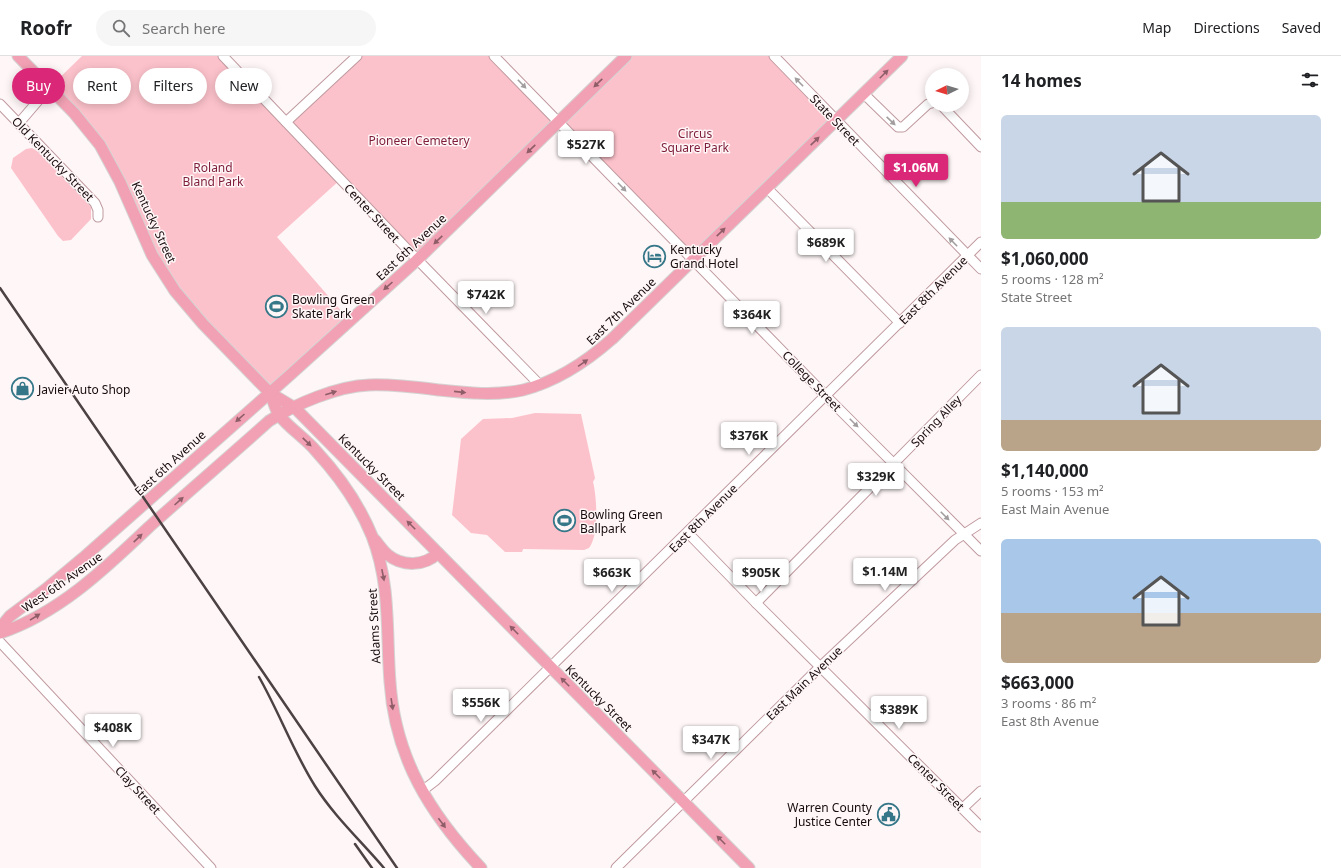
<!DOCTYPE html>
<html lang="en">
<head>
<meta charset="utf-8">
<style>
  :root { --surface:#fff; --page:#f6f6f6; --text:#202124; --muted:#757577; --line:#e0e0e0; --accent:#db2777 }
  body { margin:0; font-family:"Noto Sans",sans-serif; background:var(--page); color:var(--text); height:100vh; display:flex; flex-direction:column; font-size:15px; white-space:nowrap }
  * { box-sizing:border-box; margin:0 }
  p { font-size:13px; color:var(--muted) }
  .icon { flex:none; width:22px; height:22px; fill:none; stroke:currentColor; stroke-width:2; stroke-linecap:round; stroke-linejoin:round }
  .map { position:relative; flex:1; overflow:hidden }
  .details { display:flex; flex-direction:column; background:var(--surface); width:360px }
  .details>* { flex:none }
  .top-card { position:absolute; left:12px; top:12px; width:380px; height:36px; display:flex; gap:8px }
  .needle { width:26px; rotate:265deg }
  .tools { position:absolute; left:925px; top:12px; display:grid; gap:8px }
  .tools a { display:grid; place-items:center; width:44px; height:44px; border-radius:50%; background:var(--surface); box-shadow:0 2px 10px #0003; font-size:20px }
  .price { position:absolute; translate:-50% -34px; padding:0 9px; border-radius:4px; background:#fff; color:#222; font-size:13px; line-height:26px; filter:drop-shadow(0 1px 2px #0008) }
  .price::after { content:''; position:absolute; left:50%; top:24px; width:12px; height:9px; margin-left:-6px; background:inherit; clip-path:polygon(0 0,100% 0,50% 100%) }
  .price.on { background:var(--accent); color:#fff }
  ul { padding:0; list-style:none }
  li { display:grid; align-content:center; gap:8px; height:212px; padding:0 20px }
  li span { display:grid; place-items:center; height:124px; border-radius:6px; color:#555 }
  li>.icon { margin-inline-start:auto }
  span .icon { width:72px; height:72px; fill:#fffc; stroke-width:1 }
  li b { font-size:17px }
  h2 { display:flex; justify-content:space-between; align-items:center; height:48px; padding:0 20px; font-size:17px }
  .pill { padding:0 14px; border-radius:18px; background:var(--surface); box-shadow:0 2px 10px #0003; font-size:14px; line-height:36px }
  .pill.on { background:var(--accent); color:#fff }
  header { display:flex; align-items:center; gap:24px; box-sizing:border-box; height:56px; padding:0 20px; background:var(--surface); border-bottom:1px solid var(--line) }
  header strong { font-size:19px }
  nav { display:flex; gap:22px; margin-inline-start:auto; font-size:14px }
  .search { width:280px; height:36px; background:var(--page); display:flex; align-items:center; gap:10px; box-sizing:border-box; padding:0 14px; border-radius:22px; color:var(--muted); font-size:15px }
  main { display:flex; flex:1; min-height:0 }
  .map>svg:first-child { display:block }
  .green { fill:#fcc2cb }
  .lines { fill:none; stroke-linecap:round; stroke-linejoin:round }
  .minor-casing { stroke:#c09aa0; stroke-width:11 }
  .major-casing { stroke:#d5d3d3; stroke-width:13 }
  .minor { stroke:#fff; stroke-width:9 }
  .major { stroke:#f1a1b3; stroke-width:11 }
  .rail { stroke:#4c4143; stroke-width:2.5 }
  .oneway { fill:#8f5d68 }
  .oneway2 { fill:#a29d9e }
  .labels { text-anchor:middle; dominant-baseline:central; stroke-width:3; stroke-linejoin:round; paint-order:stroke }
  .street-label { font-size:12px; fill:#170a0d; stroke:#fef6f7 }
  .park-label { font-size:12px; fill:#7e1c39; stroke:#fef6f7 }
  .poi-label { font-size:12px; fill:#170a0d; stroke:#fef6f7; text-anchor:start }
</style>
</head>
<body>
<header>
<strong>Roofr</strong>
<div class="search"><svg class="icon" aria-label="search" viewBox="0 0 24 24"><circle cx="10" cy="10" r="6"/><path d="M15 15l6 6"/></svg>Search here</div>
<nav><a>Map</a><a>Directions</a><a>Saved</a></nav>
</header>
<main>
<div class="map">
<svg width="981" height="812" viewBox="0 0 981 812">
  <rect width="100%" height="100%" fill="#fef6f7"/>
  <g class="green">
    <path d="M82,0H223L286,66L355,0H495L559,66L626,0H774L836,64L694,203L559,66L416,205L341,123L277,181L350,265L270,337L172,230L100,89L49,32Z"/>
    <path d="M32,92L37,95L91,151V163L71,184L63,185L58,180L11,112L13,102L26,93Z"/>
    <path d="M535,357L581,358L595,422L593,426C597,441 599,480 589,492L584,494L523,493L522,496H505L487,479L471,477L452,459L461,383L483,363L512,362Z"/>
  </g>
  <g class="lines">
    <defs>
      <g id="minor">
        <path d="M223,0L409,195L540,329"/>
        <path d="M494,0L826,340L981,495"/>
        <path d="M774,0L981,213"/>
        <path d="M864,38L898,71H903L928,48L932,47"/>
        <path d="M0,48L95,147L98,154V161"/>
        <path d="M941,49L981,91"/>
        <path d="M286,66L357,0"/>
        <path d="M19,67L49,32"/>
        <path d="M767,132L900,267"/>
        <path d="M688,477L756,547L981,771"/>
        <path d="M756,547L981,319"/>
        <path d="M0,586L211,812"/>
        <path d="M422,735L435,725L981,186"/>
        <path d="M963,752L981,735"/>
        <path d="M616,812L820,611L955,484L981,467"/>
      </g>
      <g id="major">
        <path d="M18,0L74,57L100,89L120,126L152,199L175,235L203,268L270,337L295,352L749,812"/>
        <path d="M270,337C273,343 275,353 279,359C289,372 305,382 316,395C339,420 359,448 372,480C391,529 386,575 390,626C395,702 430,758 481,812"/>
        <path d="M375,484C379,489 383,495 388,499C403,511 425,510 438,497"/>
        <path d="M0,572L10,560L46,533L83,502L290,319L416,205L626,0"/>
        <path d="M0,577C58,558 106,512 149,471C189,435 230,400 269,365C295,348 338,330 369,329C392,328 415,331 439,334C467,337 495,340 523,334C558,325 586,306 612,283L902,0"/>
      </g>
    </defs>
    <use href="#minor" class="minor-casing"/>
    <use href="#major" class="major-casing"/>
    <use href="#minor" class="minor"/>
    <use href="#major" class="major"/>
    <g class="rail">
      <path d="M0,232L397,812"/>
      <path d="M259,621C279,656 293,695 315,730C334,760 360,784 384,812"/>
      <path d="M355,788L372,812"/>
    </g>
  </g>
  <defs><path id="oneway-solid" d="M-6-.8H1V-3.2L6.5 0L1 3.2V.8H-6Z"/></defs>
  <g class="oneway">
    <use href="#oneway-solid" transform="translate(884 18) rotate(-45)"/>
    <use href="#oneway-solid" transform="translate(598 27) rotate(136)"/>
    <use href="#oneway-solid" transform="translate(815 85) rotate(-44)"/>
    <use href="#oneway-solid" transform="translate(531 93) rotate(136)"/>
    <use href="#oneway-solid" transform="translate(721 176) rotate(-44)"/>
    <use href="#oneway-solid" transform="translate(438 184) rotate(136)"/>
    <use href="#oneway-solid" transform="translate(388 230) rotate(138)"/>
    <use href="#oneway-solid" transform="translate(583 307) rotate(-35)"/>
    <use href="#oneway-solid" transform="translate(460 336) rotate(6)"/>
    <use href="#oneway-solid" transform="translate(331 337) rotate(-18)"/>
    <use href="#oneway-solid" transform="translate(240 362) rotate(138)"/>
    <use href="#oneway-solid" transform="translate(307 386) rotate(44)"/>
    <use href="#oneway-solid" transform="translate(179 445) rotate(-42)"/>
    <use href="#oneway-solid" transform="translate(411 469) rotate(-135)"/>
    <use href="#oneway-solid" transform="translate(138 482) rotate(-44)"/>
    <use href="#oneway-solid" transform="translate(383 519) rotate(79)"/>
    <use href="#oneway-solid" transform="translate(35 561) rotate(-32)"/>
    <use href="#oneway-solid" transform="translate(514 574) rotate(-135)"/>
    <use href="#oneway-solid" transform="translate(565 626) rotate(-135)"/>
    <use href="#oneway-solid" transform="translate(392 648) rotate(81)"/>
    <use href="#oneway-solid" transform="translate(656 718) rotate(-135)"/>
    <use href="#oneway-solid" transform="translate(442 767) rotate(53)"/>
    <use href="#oneway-solid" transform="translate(721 784) rotate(-135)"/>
  </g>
  <g class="oneway2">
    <use href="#oneway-solid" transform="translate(799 26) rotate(-134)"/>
    <use href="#oneway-solid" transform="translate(522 28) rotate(46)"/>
    <use href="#oneway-solid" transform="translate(891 65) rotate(43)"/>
    <use href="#oneway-solid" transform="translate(622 131) rotate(46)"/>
    <use href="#oneway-solid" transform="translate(953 186) rotate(-134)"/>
    <use href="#oneway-solid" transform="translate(854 367) rotate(45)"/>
    <use href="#oneway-solid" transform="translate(945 460) rotate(45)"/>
  </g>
  <defs>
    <symbol id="hotel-ring" viewBox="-11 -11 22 22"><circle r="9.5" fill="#fef6f7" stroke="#357788" stroke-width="1.5"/><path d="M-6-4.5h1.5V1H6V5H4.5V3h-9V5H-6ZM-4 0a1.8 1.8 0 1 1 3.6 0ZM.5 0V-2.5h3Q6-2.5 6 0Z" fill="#357788"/></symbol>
    <symbol id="stadium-ring" viewBox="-11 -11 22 22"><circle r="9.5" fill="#fef6f7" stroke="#357788" stroke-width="1.5"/><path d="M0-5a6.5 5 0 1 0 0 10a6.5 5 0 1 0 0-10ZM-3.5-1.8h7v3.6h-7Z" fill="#357788"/></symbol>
    <symbol id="shop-ring" viewBox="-11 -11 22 22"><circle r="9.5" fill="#fef6f7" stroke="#357788" stroke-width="1.5"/><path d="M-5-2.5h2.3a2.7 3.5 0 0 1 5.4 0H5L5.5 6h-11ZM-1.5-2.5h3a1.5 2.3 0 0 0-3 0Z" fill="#357788"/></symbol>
    <symbol id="civic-ring" viewBox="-11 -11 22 22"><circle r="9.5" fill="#fef6f7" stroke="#357788" stroke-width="1.5"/><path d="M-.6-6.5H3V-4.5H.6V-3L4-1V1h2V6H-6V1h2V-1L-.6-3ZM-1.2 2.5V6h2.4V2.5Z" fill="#357788"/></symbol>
  </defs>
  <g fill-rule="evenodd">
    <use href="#hotel-ring" x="642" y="188" width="25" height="25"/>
    <use href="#stadium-ring" x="264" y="238" width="25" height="25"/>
    <use href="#shop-ring" x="10" y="320" width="25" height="25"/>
    <use href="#stadium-ring" x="552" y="452" width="25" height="25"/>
    <use href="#civic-ring" x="876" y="746" width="25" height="25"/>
  </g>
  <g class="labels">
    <g class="street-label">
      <text transform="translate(835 64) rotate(46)">State Street</text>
      <text transform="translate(53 103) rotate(46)">Old Kentucky Street</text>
      <text transform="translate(372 157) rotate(47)">Center Street</text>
      <text transform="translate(154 166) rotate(65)">Kentucky Street</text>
      <text transform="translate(411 191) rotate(-43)">East 6th Avenue</text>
      <text transform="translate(933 234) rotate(-45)">East 8th Avenue</text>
      <text transform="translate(621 255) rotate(-44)">East 7th Avenue</text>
      <text transform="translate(812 325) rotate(46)">College Street</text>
      <text transform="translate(936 365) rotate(-46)">Spring Alley</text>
      <text transform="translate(170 407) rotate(-42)">East 6th Avenue</text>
      <text transform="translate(372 411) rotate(45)">Kentucky Street</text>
      <text transform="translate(703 462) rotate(-45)">East 8th Avenue</text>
      <text transform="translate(62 526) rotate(-35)">West 6th Avenue</text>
      <text transform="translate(374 570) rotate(-93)">Adams Street</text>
      <text transform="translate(804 627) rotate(-44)">East Main Avenue</text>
      <text transform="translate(599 642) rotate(45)">Kentucky Street</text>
      <text transform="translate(936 726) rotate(45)">Center Street</text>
      <text transform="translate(138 734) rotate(47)">Clay Street</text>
    </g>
    <g class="park-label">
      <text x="695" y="77">Circus<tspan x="695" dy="14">Square Park</tspan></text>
      <text x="419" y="84">Pioneer Cemetery</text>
      <text x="213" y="111">Roland<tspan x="213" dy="14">Bland Park</tspan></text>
    </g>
    <g class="poi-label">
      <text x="670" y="193">Kentucky<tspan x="670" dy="14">Grand Hotel</tspan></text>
      <text x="292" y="243">Bowling Green<tspan x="292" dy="14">Skate Park</tspan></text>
      <text x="38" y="333">Javier Auto Shop</text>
      <text x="580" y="458">Bowling Green<tspan x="580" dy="14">Ballpark</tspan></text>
      <text x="872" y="751" text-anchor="end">Warren County<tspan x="872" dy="14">Justice Center</tspan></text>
    </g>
  </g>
</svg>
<div class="tools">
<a><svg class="needle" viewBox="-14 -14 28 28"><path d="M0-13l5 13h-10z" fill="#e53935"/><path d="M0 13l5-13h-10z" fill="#757577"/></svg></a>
</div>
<b class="price" style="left:586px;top:109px">$527K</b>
<b class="price on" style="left:916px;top:132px">$1.06M</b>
<b class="price" style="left:826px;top:207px">$689K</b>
<b class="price" style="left:486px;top:259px">$742K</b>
<b class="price" style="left:752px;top:279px">$364K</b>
<b class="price" style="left:749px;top:400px">$376K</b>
<b class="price" style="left:876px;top:441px">$329K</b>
<b class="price" style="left:885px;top:536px">$1.14M</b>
<b class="price" style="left:612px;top:537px">$663K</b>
<b class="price" style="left:761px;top:537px">$905K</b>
<b class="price" style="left:481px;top:667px">$556K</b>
<b class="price" style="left:899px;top:674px">$389K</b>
<b class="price" style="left:113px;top:692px">$408K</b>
<b class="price" style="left:711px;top:704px">$347K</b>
<div class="top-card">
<a class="pill on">Buy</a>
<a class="pill">Rent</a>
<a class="pill">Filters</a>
<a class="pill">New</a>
</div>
</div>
<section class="details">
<h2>14 homes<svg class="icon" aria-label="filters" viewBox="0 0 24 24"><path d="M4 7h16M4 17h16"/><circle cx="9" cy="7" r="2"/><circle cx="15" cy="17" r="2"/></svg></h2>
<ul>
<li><span style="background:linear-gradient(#c9d6e8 70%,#8fb573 0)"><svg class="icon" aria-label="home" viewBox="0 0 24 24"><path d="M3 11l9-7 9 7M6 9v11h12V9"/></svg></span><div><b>$1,060,000</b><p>5 rooms · 128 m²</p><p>State Street</p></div></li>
<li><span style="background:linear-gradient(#c9d6e8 75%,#b9a48a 0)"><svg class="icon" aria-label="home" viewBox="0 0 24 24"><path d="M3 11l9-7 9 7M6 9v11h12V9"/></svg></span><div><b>$1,140,000</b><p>5 rooms · 153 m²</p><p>East Main Avenue</p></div></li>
<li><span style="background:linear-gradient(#a9c7e8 60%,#b9a48a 0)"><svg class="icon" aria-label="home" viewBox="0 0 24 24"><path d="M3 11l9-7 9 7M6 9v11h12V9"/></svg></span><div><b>$663,000</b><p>3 rooms · 86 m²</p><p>East 8th Avenue</p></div></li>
</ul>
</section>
</main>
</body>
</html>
